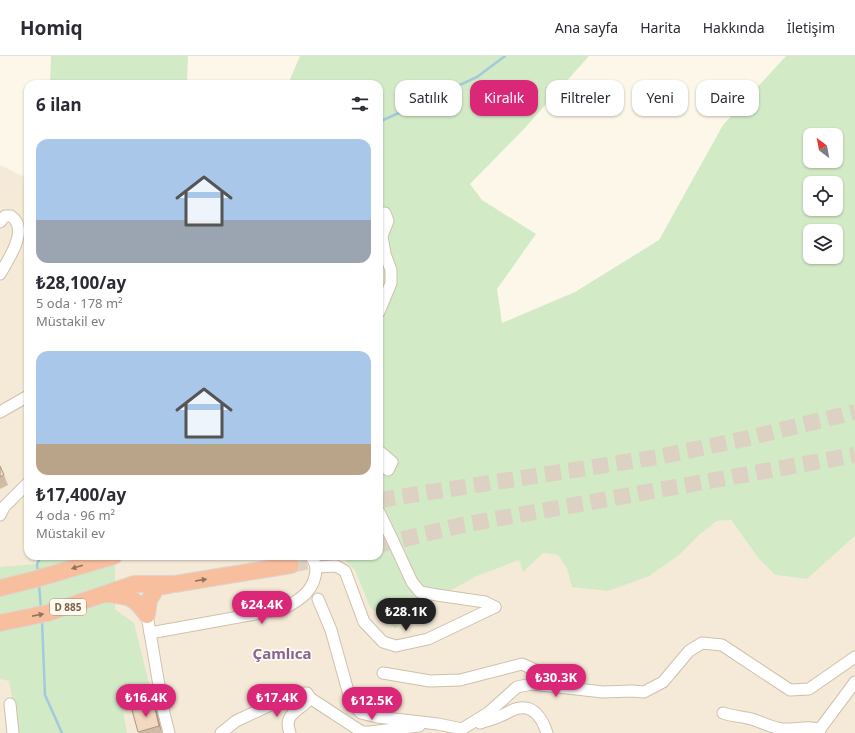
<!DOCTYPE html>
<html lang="tr">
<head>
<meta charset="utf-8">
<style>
  :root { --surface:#fff; --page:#f2f2f3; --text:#2b2b33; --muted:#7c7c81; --line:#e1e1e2; --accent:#db2777 }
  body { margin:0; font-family:"Noto Sans",sans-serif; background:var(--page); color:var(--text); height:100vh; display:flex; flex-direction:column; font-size:15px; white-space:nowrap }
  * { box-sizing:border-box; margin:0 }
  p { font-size:13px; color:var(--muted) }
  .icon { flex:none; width:22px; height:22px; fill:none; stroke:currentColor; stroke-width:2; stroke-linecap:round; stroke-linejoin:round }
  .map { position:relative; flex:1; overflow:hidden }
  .details { position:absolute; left:24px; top:24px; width:359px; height:480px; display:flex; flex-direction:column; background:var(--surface); border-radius:12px; box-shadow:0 1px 3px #0004 }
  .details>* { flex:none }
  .guide { position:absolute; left:395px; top:24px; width:380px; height:36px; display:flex; gap:8px }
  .needle { width:26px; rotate:328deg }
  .buttons { position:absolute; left:803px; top:72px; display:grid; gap:8px }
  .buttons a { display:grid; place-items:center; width:40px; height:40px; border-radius:8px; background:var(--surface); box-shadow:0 1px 3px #0004; font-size:20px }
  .price { position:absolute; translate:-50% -34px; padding:0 9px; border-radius:14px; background:var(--accent); color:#fff; font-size:13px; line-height:26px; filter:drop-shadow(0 1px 2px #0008) }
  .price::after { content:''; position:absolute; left:50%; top:24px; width:12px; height:9px; margin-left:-6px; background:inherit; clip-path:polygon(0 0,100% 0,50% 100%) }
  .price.selected { background:#222; color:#fff }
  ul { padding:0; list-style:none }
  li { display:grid; align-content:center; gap:8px; height:212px; padding:0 12px }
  li span { display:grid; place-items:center; height:124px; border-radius:12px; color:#555 }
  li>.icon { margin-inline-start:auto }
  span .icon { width:72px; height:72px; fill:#fffc; stroke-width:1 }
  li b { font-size:17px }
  h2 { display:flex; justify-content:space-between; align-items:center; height:48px; padding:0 12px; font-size:17px }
  .chip { padding:0 14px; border-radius:12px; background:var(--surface); box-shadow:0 1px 3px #0004; font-size:14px; line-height:36px }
  .chip.selected { background:var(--accent); color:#fff }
  header { display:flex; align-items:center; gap:24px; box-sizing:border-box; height:56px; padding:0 20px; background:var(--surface); border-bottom:1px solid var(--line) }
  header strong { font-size:19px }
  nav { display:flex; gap:22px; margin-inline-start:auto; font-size:14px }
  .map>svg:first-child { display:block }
  .residential { fill:#f5ead7 }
  .green { fill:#d2ebc6; fill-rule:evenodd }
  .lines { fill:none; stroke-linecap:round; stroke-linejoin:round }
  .stream { stroke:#a2cbda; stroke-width:2.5 }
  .highway-tunnel { stroke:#dcd1c2; stroke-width:16; stroke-dasharray:16 8; stroke-linecap:butt }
  .minor-casing { stroke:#cfc0ad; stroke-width:13 }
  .highway-casing { stroke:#dcd6d0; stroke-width:18 }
  .minor { stroke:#fff; stroke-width:11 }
  .highway { stroke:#f8bf9f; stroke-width:16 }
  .wall { fill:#d1bba5 }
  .shaded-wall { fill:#aa9886 }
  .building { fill:#f3d9c0; stroke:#aa9886 }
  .oneway { fill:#92735c }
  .labels { text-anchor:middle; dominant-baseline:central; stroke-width:3.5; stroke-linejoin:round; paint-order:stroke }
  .shield { fill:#fffbf0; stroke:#a08e7c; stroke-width:1 }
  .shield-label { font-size:10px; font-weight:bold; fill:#78604b }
  .district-label { font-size:15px; font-weight:bold; fill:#896494; stroke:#fffbf0 }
</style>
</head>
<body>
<header>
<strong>Homiq</strong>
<nav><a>Ana sayfa</a><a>Harita</a><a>Hakkında</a><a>İletişim</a></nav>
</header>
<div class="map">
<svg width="855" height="677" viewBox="0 0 855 677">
  <rect width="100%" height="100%" fill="#fdf7e9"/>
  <path class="residential" d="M0,109L28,123V500H379L475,521L520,503L526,513L543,497L558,499L567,513L572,531L699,479L717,465L731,464L759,503L775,519L807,523L855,480V677H0Z"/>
  <g class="green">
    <path d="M51,0H188L187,28H50Z"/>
    <path d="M300,0H589L524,73L470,128L482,144L536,178L497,233L502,267L575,236L659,184L723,69L786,0H855V480L807,523L775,519L759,503L731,464L717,465L699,479L679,499L649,520L608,535L572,531L567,513L558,499L543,497L523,516L519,504L475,521L431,545L411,548L396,573L370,551L355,514L342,501L320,503V500H379V28H288ZM810,79H836V105H810ZM810,127H836V153H810ZM810,175H836V201H810Z"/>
    <path d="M41,500H115V553L134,567L154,647L123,655L127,677H19L9,625L0,623V511L37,508Z"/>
  </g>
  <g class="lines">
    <g class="stream">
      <path d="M379,66L477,21L505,0"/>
      <path d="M38,517L37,508L41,500"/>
      <path d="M39,528L41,553"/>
      <path d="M42,564L45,639L62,677"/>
    </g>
    <g class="highway-tunnel">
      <path d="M379,444L658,401L744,383L855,356"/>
      <path d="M379,489L462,469L855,399"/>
      <path d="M291,509L331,500"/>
    </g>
    <defs>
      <g id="minor">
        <path d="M0,166L5,160H11C30,173 8,204 0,218"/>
        <path d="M379,256L391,227V214L385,198L382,180L388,165L385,157"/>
        <path d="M0,356L28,340"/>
        <path d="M379,395L392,406L388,414L379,408"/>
        <path d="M379,456L393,485L412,526L420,536L437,539L485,546L495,551"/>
        <path d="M0,459L4,451L28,427"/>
        <path d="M316,511L336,510L345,515L364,566L383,586L396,590L428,583L495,551"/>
        <path d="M318,543L331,574L351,646L361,657L377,661L438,668L462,673L488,657L517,631L532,628L603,636L632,635L644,636L663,626L689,595L702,587L722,589L790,634L809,633L855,601"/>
        <path d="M147,559L163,653L169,677"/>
        <path d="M150,577L283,553C300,544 316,534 316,512C316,508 313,504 311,500"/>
        <path d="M383,617L430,625L460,624L522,608L569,629"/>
        <path d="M310,642L362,676H370L419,670"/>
        <path d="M10,648L13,677"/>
        <path d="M723,657C731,660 738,660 747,662C759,664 770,672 783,673C795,674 809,669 820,674"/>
        <path d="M480,667C486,665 494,663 500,660C507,658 513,652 520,652C535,650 543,665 547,677"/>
        <path d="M221,677L236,665L283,643L295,638L307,637L310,642C301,655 282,657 290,677"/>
        <path d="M817,677L855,626"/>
      </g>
      <g id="highway">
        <path d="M0,532L36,523L114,500"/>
        <path d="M108,538C131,541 133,540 147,559L149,544L157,531L169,529"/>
        <path d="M0,567L48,557L134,528H175L291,509"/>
      </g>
    </defs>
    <use href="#minor" class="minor-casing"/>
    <use href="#highway" class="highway-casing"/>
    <use href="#minor" class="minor"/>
    <use href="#highway" class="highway"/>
  </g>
  <g class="wall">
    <path d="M0,410L4,419L8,429L0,433Z"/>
    <path d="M132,654L157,656L162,677H139Z"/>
  </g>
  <path class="shaded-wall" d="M154,648L157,656L162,677L159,670Z"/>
  <g class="building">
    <path d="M0,410L4,419L0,421Z"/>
    <path d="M154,648L159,670L138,676L132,654Z"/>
  </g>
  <defs><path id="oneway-solid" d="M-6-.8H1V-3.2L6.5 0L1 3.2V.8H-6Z"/></defs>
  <g class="oneway">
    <use href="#oneway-solid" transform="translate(77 511) rotate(163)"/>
    <use href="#oneway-solid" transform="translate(201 524) rotate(-9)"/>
    <use href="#oneway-solid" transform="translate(38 559) rotate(-11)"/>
  </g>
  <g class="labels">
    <rect class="shield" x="50" y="543" width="36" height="16" rx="3"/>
    <g class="shield-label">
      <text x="68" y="551">D 885</text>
    </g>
    <g class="district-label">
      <text x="282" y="597">Çamlıca</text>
    </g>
  </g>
</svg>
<div class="buttons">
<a><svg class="needle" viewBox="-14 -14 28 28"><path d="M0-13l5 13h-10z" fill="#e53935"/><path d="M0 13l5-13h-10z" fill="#7c7c81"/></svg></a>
<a><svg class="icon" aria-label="locate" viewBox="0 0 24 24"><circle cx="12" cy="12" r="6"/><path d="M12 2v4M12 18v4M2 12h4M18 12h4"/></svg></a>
<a><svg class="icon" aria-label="layers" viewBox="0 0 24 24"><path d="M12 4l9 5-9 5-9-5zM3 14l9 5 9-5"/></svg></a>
</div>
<b class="price" style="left:262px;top:569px">₺24.4K</b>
<b class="price selected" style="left:406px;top:576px">₺28.1K</b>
<b class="price" style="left:556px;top:642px">₺30.3K</b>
<b class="price" style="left:146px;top:662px">₺16.4K</b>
<b class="price" style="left:277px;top:662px">₺17.4K</b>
<b class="price" style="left:372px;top:665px">₺12.5K</b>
<div class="guide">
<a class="chip">Satılık</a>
<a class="chip selected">Kiralık</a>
<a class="chip">Filtreler</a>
<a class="chip">Yeni</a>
<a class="chip">Daire</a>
</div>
<section class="details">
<h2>6 ilan<svg class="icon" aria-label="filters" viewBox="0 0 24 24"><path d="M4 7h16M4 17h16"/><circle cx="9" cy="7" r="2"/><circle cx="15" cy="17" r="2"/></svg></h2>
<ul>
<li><span style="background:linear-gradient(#a9c7e8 65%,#9aa5b1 0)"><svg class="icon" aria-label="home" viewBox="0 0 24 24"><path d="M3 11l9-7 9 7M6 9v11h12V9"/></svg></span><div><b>₺28,100/ay</b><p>5 oda · 178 m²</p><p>Müstakil ev</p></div></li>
<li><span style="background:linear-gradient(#a9c7e8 75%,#b9a48a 0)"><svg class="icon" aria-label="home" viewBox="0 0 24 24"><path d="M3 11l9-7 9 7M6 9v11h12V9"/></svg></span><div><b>₺17,400/ay</b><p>4 oda · 96 m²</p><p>Müstakil ev</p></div></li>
</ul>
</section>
</div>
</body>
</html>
